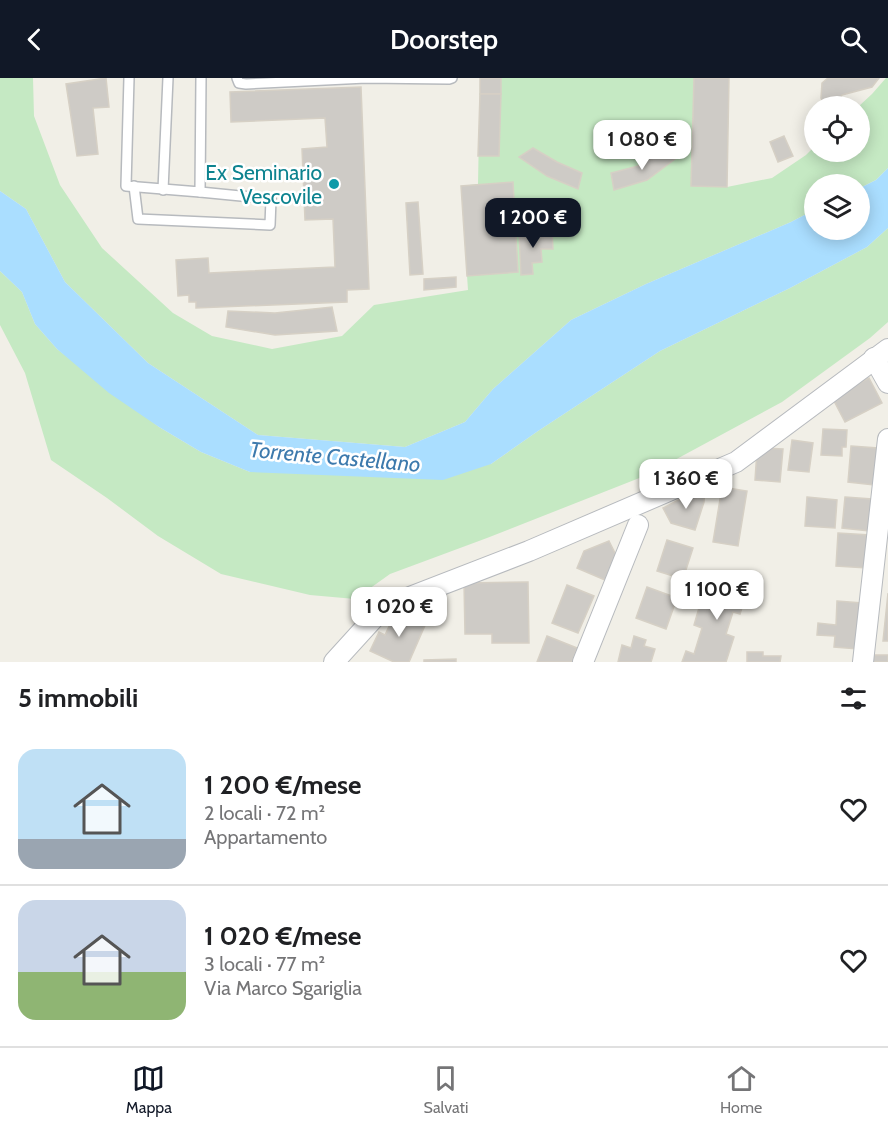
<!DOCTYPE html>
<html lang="it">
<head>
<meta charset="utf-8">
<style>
  :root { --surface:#fff; --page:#f2f2f2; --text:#202124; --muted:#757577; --line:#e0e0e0; --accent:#111827 }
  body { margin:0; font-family:Cabin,sans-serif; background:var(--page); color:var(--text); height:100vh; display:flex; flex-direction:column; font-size:22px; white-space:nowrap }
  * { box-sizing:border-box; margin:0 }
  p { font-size:20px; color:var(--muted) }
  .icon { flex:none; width:33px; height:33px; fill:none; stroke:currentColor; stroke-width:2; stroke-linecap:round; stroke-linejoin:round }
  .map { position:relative; height:584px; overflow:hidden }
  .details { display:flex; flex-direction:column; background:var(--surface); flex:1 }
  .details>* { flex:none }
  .buttons { position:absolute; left:804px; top:18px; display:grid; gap:12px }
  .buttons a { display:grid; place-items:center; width:66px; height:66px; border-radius:50%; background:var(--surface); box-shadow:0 3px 15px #0003; font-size:30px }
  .price { position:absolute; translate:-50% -51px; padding:0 14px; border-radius:12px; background:#fff; color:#222; font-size:20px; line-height:39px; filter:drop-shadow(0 2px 3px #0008) }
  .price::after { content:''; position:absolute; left:50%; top:36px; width:18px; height:14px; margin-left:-9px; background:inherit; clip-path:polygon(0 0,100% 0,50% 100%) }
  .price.on { background:var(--accent); color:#fff }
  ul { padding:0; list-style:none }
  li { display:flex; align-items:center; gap:18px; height:150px; padding:0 18px }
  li+li { border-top:2px solid var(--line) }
  li span { display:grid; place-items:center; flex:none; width:168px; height:120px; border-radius:18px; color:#555 }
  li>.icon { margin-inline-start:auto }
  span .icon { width:72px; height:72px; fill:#fffc; stroke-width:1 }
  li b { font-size:26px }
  h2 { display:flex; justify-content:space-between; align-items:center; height:72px; padding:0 18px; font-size:26px }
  header { display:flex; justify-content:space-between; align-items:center; height:78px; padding:0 18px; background:var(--accent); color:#fff; font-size:27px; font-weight:600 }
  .tab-bar { display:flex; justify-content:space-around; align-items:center; height:84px; border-top:2px solid var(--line); background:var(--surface); font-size:16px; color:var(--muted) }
  .tab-bar a { display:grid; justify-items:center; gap:3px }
  .tab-bar .on { color:var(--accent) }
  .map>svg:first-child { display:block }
  .green { fill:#c5e9c3 }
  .water { fill:#aadeff }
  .building { fill:#cecbc6; stroke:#d6d0c5; stroke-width:1.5 }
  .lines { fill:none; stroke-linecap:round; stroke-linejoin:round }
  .lane-casing { stroke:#b7babe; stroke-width:12 }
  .street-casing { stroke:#b7babe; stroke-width:22 }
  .lane { stroke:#fff; stroke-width:9 }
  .street { stroke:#fff; stroke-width:20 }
  .culture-dot { fill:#0f9aa8; stroke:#fff; stroke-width:2 }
  .labels { text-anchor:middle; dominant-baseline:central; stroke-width:5; stroke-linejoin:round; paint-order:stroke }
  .culture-label { font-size:21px; fill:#0d838f; stroke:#fff; text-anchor:end }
  .water-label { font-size:22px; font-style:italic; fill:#3d7aad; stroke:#fff }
</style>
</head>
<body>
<header><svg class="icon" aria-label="back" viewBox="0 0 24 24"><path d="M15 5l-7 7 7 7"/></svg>Doorstep<svg class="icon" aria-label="search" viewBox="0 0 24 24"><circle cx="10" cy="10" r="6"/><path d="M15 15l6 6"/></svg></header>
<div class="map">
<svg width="888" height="584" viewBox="0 0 888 584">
  <rect width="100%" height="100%" fill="#f1efe7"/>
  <g class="green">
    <path d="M0,0H33L34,38L60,107L102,170L173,235L212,258L272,271L342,258L374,227L468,212L461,108L478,106L480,0H729L727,109L772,100L806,77L814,69V74H860L859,28L872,16L886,0H888V90L876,102L860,110V106H814V132L791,144L646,206L571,242L493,311L465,344L405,369L258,357L148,285L65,204L26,131L0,113Z"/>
    <path d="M888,150V244L870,260L782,324L647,397L487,460L390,496L355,521L310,517L221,496L158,458L107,420L51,382L25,295L0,247V193L22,214L35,246L57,271L159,349L201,374L250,394L491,386L538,353L660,273L790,210L867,169Z"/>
  </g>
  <path class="water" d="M888,90V150L867,169L790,210L660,273L538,353L491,386L443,402L250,394L201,374L159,349L109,315L57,271L35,246L22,214L0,193V113L26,131L65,204L148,285L258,357L405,369L465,344L493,311L571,242L646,206L791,144L814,132V152H860V110L876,102Z"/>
  <g class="building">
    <path d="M106,0L109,29L93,30L98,76L77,78L66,6Z"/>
    <rect x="480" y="0" width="21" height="16"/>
    <path d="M694,0H729L727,109L691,108Z"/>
    <path d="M828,0H879L872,9L842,17L836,28H824L821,20L822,5Z"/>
    <path d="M361,9L369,211L347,212V224L196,230V224H189V217L178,218L176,182L208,180L209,195L335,189L333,141L305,142L302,71L327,69L325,40L231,44L230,14Z"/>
    <path d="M480,16H501L499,78H478Z"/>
    <path d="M784,58L793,78L778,84L770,64Z"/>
    <path d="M533,70L557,84L582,95L578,111L547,98L519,79Z"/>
    <path d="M661,71L675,81L647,102L614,112L611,95L638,88Z"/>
    <path d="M513,104L518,194L467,198L461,108Z"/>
    <path d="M418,124L423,196L410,197L406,125Z"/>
    <path d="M552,153L553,171H541L542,184L532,185L533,196L521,197L519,155Z"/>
    <path d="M456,199V209L424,212V201Z"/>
    <path d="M332,229L337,253L275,257L226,249L228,233L275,235Z"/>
    <path d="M869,300L882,325L845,344L832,319Z"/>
    <path d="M823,351L847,352L846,369H842V378L821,377Z"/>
    <path d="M792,362L813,365L809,394L788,392Z"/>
    <path d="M851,368L878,370L874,407L848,404Z"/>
    <path d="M763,370L783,371L780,404L755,402L757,373Z"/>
    <path d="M705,408L704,424L695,452L671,445L663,430L688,417L693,419Z"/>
    <path d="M722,409L747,413L738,468L713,464Z"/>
    <path d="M807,419L837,422L835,450L805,448Z"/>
    <path d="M845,419L872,421L869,453L842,450Z"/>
    <path d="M838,455L870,457L867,490L836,488Z"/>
    <path d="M667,462L693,470L683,501L657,493Z"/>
    <path d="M609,463L616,477L605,502L577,490L584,473Z"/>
    <path d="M716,497L749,507L740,536L733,534L726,556L734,559L726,584H682L686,573L694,576L702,550L694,547L701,523L708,525Z"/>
    <path d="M528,504L529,565H492V556H465L464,505Z"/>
    <path d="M567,507L594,518L578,555L552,545Z"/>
    <path d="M647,509L677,520L666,551L636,540Z"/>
    <path d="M888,515V563H883Z"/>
    <path d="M837,523L862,525L858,571L834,569L835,558L817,557L818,545L836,547Z"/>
    <path d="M397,531L426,545L409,584H394L370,573L379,554L385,557Z"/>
    <path d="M547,558L577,570L572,584H537Z"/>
    <path d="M634,558L646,562L644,568L655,571L651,584H618L622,567L631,570Z"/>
    <path d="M747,574H763V578H781L780,584H747Z"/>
    <rect x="873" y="577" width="15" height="7"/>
    <path d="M456,581V584H424V582Z"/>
  </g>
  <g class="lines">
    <defs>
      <g id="lane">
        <path d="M129,0L126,108L200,114L201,0"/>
        <path d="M237,0L239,5L246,6L366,0L449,1L452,0"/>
        <path d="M134,108L138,141L270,147L271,121L200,114"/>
        <path d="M163,112L168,0"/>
      </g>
      <g id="street">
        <path d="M874,280L888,305"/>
        <path d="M334,584L384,529L529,473L736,384L888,271"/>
        <path d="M583,584L638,447"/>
        <path d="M863,584L888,361"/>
      </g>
    </defs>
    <use href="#lane" class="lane-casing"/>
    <use href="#street" class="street-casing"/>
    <use href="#lane" class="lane"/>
    <use href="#street" class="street"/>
  </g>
  <circle class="culture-dot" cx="334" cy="106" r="6"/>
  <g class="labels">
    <g class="culture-label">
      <text x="322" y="94">Ex Seminario<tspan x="322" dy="24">Vescovile</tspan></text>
    </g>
    <g class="water-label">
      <text transform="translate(335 379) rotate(5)">Torrente Castellano</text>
    </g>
  </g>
</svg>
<div class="buttons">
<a><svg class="icon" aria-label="locate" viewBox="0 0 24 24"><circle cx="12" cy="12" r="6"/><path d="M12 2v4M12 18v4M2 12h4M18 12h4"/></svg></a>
<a><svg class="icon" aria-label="layers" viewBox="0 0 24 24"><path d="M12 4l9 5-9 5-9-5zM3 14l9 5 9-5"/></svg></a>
</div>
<b class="price" style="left:642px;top:93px">1 080 €</b>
<b class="price on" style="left:533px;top:171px">1 200 €</b>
<b class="price" style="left:686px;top:432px">1 360 €</b>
<b class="price" style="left:717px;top:543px">1 100 €</b>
<b class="price" style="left:399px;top:560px">1 020 €</b>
</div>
<section class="details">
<h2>5 immobili<svg class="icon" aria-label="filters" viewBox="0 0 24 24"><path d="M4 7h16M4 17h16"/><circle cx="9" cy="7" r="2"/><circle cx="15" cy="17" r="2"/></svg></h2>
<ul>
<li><span style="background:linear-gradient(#bfe0f5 75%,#9aa5b1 0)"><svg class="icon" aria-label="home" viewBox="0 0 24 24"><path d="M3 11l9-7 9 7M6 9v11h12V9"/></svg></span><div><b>1 200 €/mese</b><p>2 locali · 72 m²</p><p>Appartamento</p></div><svg class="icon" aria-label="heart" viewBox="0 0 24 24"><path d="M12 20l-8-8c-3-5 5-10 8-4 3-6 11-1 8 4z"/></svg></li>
<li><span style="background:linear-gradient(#c9d6e8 60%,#8fb573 0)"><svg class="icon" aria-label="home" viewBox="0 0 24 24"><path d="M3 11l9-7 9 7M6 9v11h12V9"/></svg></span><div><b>1 020 €/mese</b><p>3 locali · 77 m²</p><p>Via Marco Sgariglia</p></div><svg class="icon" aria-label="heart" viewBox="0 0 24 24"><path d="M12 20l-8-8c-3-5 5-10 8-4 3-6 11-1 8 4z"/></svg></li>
</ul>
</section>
<nav class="tab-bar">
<a class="on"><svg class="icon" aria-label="map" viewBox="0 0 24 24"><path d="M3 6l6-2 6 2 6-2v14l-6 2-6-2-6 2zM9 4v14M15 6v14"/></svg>Mappa</a>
<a><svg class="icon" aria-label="saved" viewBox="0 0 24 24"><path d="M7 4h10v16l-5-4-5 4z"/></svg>Salvati</a>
<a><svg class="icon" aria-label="home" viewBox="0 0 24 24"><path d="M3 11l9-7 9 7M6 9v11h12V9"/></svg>Home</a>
</nav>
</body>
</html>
